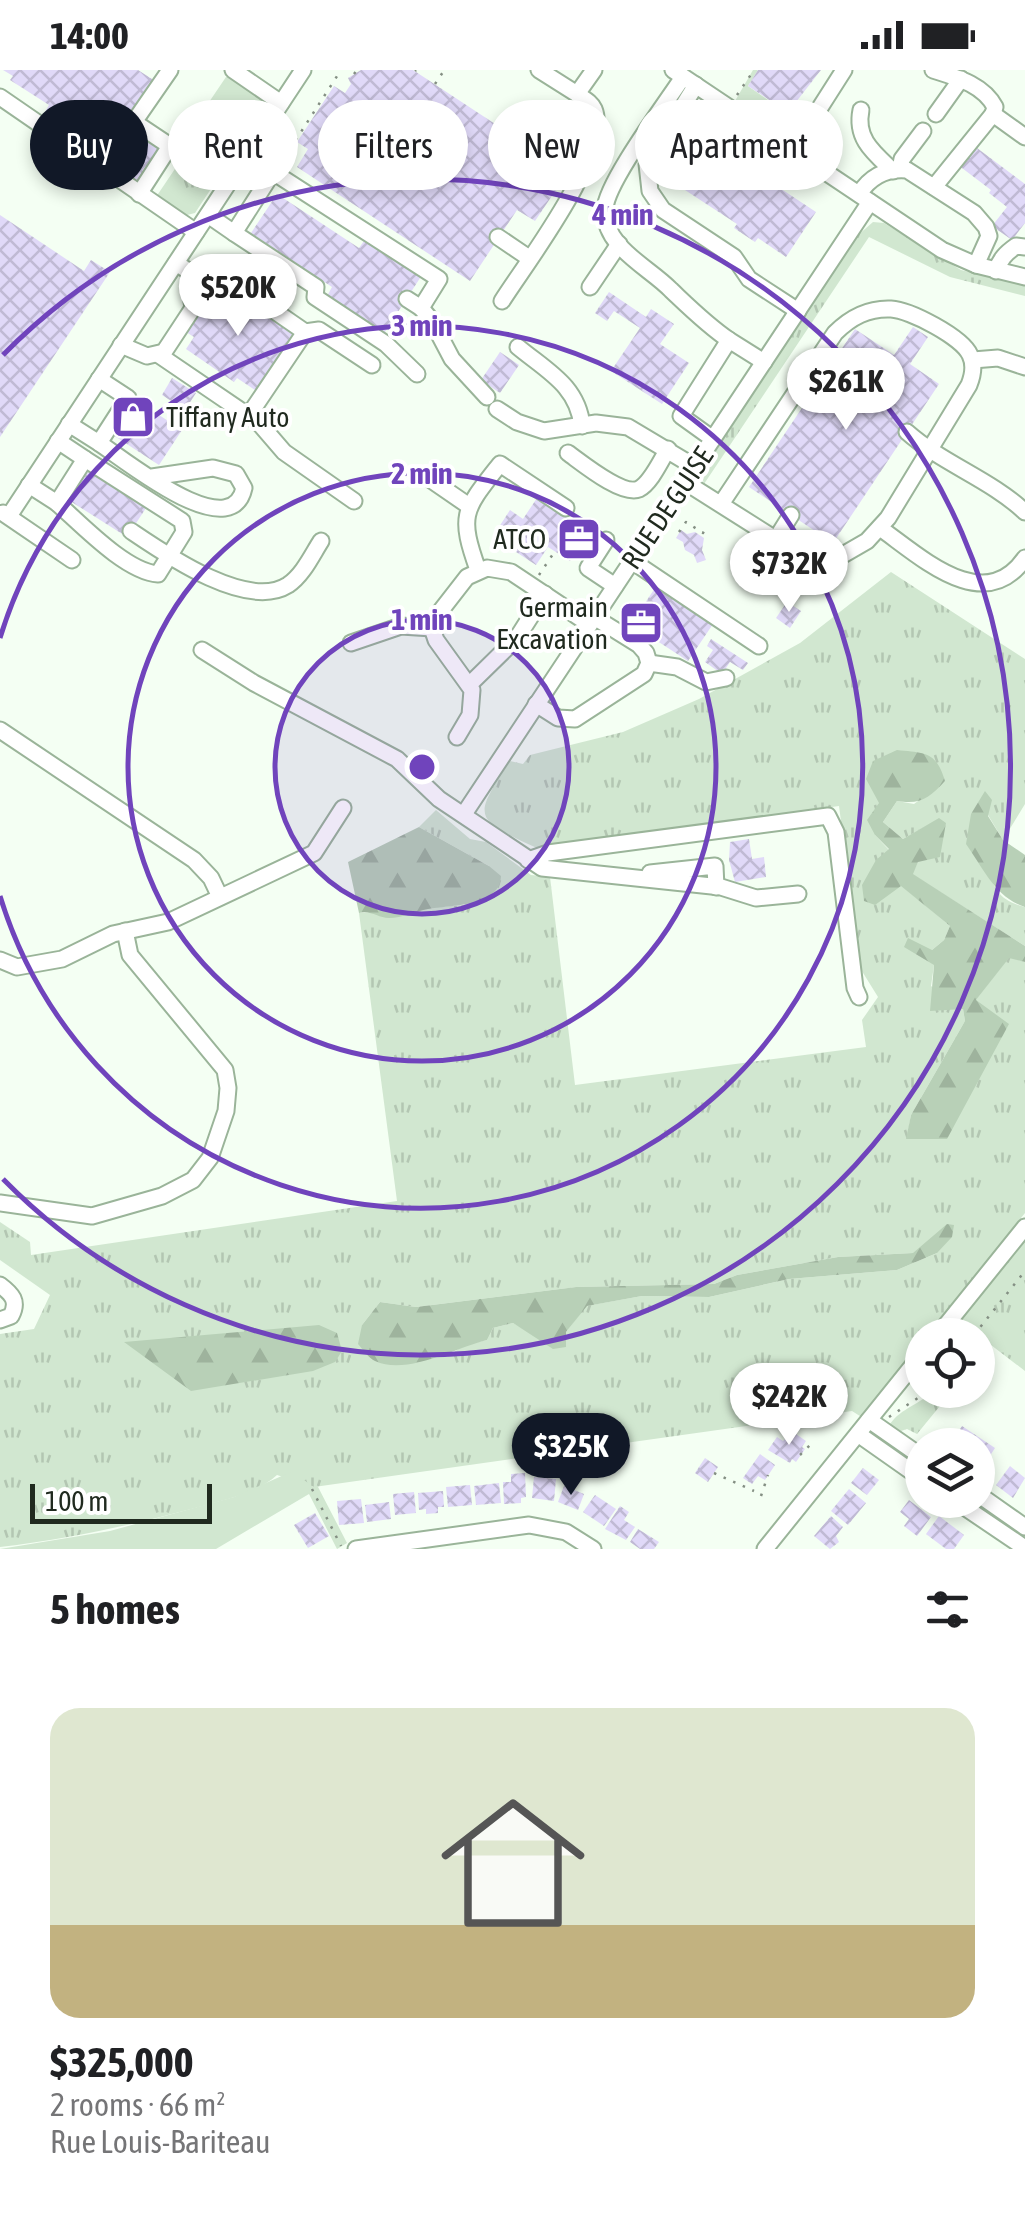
<!DOCTYPE html>
<html lang="en">
<head>
<meta charset="utf-8">
<style>
  :root { --surface:#fff; --page:#f6f6f6; --text:#202124; --muted:#757577; --accent:#111827 }
  body { margin:0; font-family:"Asap Condensed",sans-serif; background:var(--page); color:var(--text); height:100vh; display:flex; flex-direction:column; font-size:38px; white-space:nowrap }
  * { box-sizing:border-box; margin:0 }
  p { font-size:32px; color:var(--muted) }
  .icon { flex:none; width:55px; height:55px; fill:none; stroke:currentColor; stroke-width:2; stroke-linecap:round; stroke-linejoin:round }
  .map { position:relative; height:1479px; overflow:hidden }
  .sheet { display:flex; flex-direction:column; background:var(--surface); flex:1 }
  .sheet>* { flex:none }
  .banner { position:absolute; left:30px; top:30px; width:965px; height:90px; display:flex; gap:20px }
  .tools { position:absolute; left:905px; top:1248px; display:grid; gap:20px }
  .tools a { display:grid; place-items:center; width:90px; height:90px; border-radius:50%; background:var(--surface); box-shadow:0 5px 15px #0003; font-size:50px }
  .scale { position:absolute; left:30px; bottom:25px; width:182px; box-sizing:border-box; padding-left:10px; border:5px solid #202a1f; border-top:0; font-size:28px; line-height:35px; white-space:nowrap; color:#202a1f; -webkit-text-stroke:8px #fff; paint-order:stroke }
  .price { position:absolute; translate:-50% -85px; padding:0 22px; border-radius:35px; background:#fff; color:#222; font-size:32px; line-height:65px; filter:drop-shadow(0 2px 5px #0008) }
  .price::after { content:''; position:absolute; left:50%; top:60px; width:30px; height:22px; margin-left:-15px; background:inherit; clip-path:polygon(0 0,100% 0,50% 100%) }
  .price.current { background:var(--accent); color:#fff }
  ul { padding:0; list-style:none }
  li { display:grid; align-content:center; gap:20px; height:530px; padding:0 50px }
  li span { display:grid; place-items:center; height:310px; border-radius:30px; color:#555 }
  li>.icon { margin-inline-start:auto }
  span .icon { width:180px; height:180px; fill:#fffc; stroke-width:1 }
  li b { font-size:42px }
  h2 { display:flex; justify-content:space-between; align-items:center; height:120px; padding:0 50px; font-size:42px }
  .chip { padding:0 35px; border-radius:45px; background:var(--surface); box-shadow:0 5px 15px #0003; font-size:35px; line-height:90px }
  .chip.current { background:var(--accent); color:#fff }
  .status { display:flex; justify-content:space-between; align-items:center; height:70px; padding:0 50px; background:var(--surface); direction:ltr }
  .status svg { height:28px; fill:currentColor }
  .map>svg:first-child { display:block }
  .grass { fill:url(#grass-tufts); fill-rule:evenodd }
  .forest { fill:url(#forest-firs) }
  .green { fill:#d1e7d0 }
  .building { fill:url(#building-cross-hatch) }
  .lines { fill:none; stroke-linecap:round; stroke-linejoin:round }
  .minor-casing { stroke:#9ab499; stroke-width:19 }
  .path { stroke:#848f83; stroke-width:2.5; stroke-dasharray:2.5 8; stroke-linecap:butt }
  .minor { stroke:#fff; stroke-width:15 }
  .ring { fill:none; stroke:#7044bc; stroke-width:5 }
  .labels { text-anchor:middle; dominant-baseline:central; stroke-width:8; stroke-linejoin:round; paint-order:stroke }
  .poi-label { font-size:28px; fill:#202a1f; stroke:#fff; text-anchor:end }
  .street-label { font-size:28px; fill:#202a1f; stroke:#fff }
  .centre { fill:#7044bc; stroke:#fff; stroke-width:5 }
  .ring-label { font-size:30px; text-anchor:middle; font-weight:bold; fill:#7044bc; stroke:#fff; stroke-width:8; stroke-linejoin:round; paint-order:stroke }
</style>
</head>
<body>
<div class="status"><b>14:00</b><svg viewBox="0 0 49 12"><path d="M0 12V9h3v3zM5 12V6h3v6zM10 12V3h3v9zM15 12V0h3v12zM26 1h20v11H26zM47 4h2v5h-2z"/></svg></div>
<div class="map">
<svg width="1025" height="1479" viewBox="0 0 1025 1479">
  <defs>
    <pattern id="grass-tufts" width="24" height="20" patternUnits="userSpaceOnUse" patternTransform="scale(2.5)"><rect width="24" height="20" fill="#d1e7d0"/><path d="M3 7l-1-3M5 7V3M7 7l1-3M15 17l-1-3M17 17v-4M19 17l1-3" fill="none" stroke="#b3c6b2"/></pattern>
    <pattern id="forest-firs" width="22" height="20" patternUnits="userSpaceOnUse" patternTransform="scale(2.5)"><rect width="22" height="20" fill="#b8d0b7"/><path d="M5 1l3.5 6h-7zM16 11l3.5 6h-7z" fill="#9eb39d"/></pattern>
    <pattern id="building-cross-hatch" width="8" height="8" patternUnits="userSpaceOnUse" patternTransform="scale(2.5)"><rect width="8" height="8" fill="#e0d9f8"/><path d="M0 0l8 8M0 8l8-8" fill="none" stroke="#c0bad4"/></pattern>
  </defs>
  <rect width="100%" height="100%" fill="#f4fff3"/>
  <g class="grass">
    <path d="M753,0H758L748,16L801,53L793,65H787L735,31Z"/>
    <path d="M230,6L267,34L195,143L187,145L156,127L189,78L182,72L226,7Z"/>
    <path d="M873,152L884,153L961,200L1025,216V226L950,207L869,167L704,414L701,403L857,166Z"/>
    <path d="M891,502L1025,589V734L1003,770L988,745L985,721C986,745 983,801 997,820C1003,830 1014,834 1025,837V876L912,804L939,749L903,769L883,752L897,731L914,734L945,711L879,733L875,765L889,780L901,815L950,856L944,870L932,880L934,895L931,916L963,939L965,951L911,1045L907,1068L975,931L1009,887L1025,892V1143L928,1265H922V1272L863,1348L852,1341L314,1417L277,1405C258,1423 224,1430 199,1437C132,1455 69,1469 0,1477V1264L34,1259L50,1225L0,1190V1152L30,1172L31,1185L397,1131L359,843L464,835L489,796L419,757L436,740L470,769L486,772L531,805L550,807L575,1015L866,977L862,950L878,927L860,898L839,736L537,778C472,748 473,748 510,691L523,694L530,685L623,662L699,629L800,573ZM913,1183H937L897,1200L789,1209L709,1227L642,1226L586,1236L566,1262L538,1267L513,1253L493,1258L487,1270L464,1275L447,1287L362,1255L380,1232L416,1237L576,1217L714,1214L737,1205L838,1187Z"/>
    <path d="M1025,1170V1301L991,1275L978,1291V1264L974,1261L970,1265H948Z"/>
    <path d="M934,1320H953L917,1364L907,1359L901,1361L890,1354C901,1338 921,1334 934,1320Z"/>
  </g>
  <g class="forest">
    <path d="M897,680C925,683 936,681 945,711C929,728 921,735 897,731L883,752L903,769L939,748L946,753L940,787L918,792L913,804L1025,876V892L1009,888L976,930L1009,954L947,1069H906L911,1045L965,951L963,939L930,941L934,895L904,877L908,868L932,880L944,870L950,856L901,816L875,835L864,831L862,815L876,790L889,779L875,765L867,750L879,733L866,709L873,691Z"/>
    <path d="M985,721L992,730L988,746L1003,770L1025,785V837C996,828 983,798 966,774L971,744Z"/>
    <path d="M419,757L489,796L501,806C500,837 450,835 428,839C416,841 402,848 389,848C378,848 371,840 359,843L348,792Z"/>
    <path d="M947,1154L954,1155L952,1167L937,1183L897,1200L789,1209L709,1227L642,1226L587,1236L566,1262V1277L553,1279L513,1253L493,1258L487,1270C457,1277 407,1306 375,1291C369,1288 363,1280 358,1274L362,1255L380,1232L416,1237L576,1217L714,1214L737,1205L838,1187L913,1183Z"/>
    <path d="M319,1255L337,1263L342,1281L335,1292L313,1301L191,1321L124,1272Z"/>
  </g>
  <path class="green" d="M293,1401L313,1417L317,1415L347,1473L337,1479L309,1424L216,1479H0L110,1461L234,1427Z"/>
  <g class="building">
    <path d="M3,0H138L155,11L124,57L161,81L139,114L48,55L53,48L45,42L49,35L10,10L13,6Z"/>
    <path d="M361,0H413L568,102L535,151L517,140L470,211L297,97L308,79L297,72L334,16L345,23L351,14L348,8Z"/>
    <path d="M758,0H821L796,32L799,34L792,45L748,16Z"/>
    <path d="M689,66L717,84L721,79L816,142L786,187L758,168L755,172L734,158L737,154L662,105L673,89L666,84L673,74L680,79Z"/>
    <path d="M973,75L1025,114V153L1012,170L992,156L1007,137L989,123L991,120L958,95Z"/>
    <path d="M277,124L359,178L366,168L422,205L383,265L326,228L332,217L251,163Z"/>
    <path d="M0,145L84,201L91,190L110,202L0,367Z"/>
    <path d="M217,217L259,246L264,239L296,261L255,320L237,308L234,312L186,279L194,267L186,262Z"/>
    <path d="M609,222L646,247L651,239L674,254L660,274L689,293L662,334L611,301L640,258L614,241L607,251L595,243Z"/>
    <path d="M913,257L928,267L910,294L939,314L833,473L749,417L855,259L894,285Z"/>
    <path d="M500,282L519,295L500,323L481,310Z"/>
    <path d="M172,308L196,323L185,340L162,325Z"/>
    <path d="M136,330L182,360L159,395L113,365Z"/>
    <path d="M89,401L146,438L127,467L67,429Z"/>
    <path d="M537,428L588,462L570,491L548,477L536,495L507,476L511,469L497,460L510,440L523,449Z"/>
    <path d="M681,460L687,464L695,462L704,468L702,480L706,490L697,493L694,485L685,480L683,472L676,468Z"/>
    <path d="M657,515L713,554L688,591L631,554Z"/>
    <path d="M787,532L801,541L790,558L776,548Z"/>
    <path d="M711,569L748,593L743,600L730,592L722,604L705,592L713,580L707,576Z"/>
    <path d="M749,769L752,789L764,787L766,807L735,812L729,790L730,772Z"/>
    <path d="M962,1356L995,1378L982,1398L978,1395V1375H956L953,1370Z"/>
    <path d="M793,1362L806,1371L802,1377L805,1379L796,1392L792,1389L790,1393L768,1380L777,1367L783,1371Z"/>
    <path d="M760,1384L775,1395L765,1410L758,1406L752,1414L743,1408Z"/>
    <path d="M705,1388L718,1397L708,1412L695,1403Z"/>
    <path d="M1010,1396L1025,1408L1013,1428L996,1415Z"/>
    <path d="M863,1398L879,1410L867,1425L851,1413Z"/>
    <path d="M525,1403L526,1427L521,1428V1433L504,1434L503,1412H511V1404Z"/>
    <path d="M534,1407L556,1409L554,1431L532,1428Z"/>
    <path d="M499,1413L501,1433L476,1435L474,1416Z"/>
    <path d="M470,1415L472,1435L448,1437L446,1417Z"/>
    <path d="M564,1416L584,1424L578,1440L558,1432Z"/>
    <path d="M849,1419L866,1433L848,1455L831,1441Z"/>
    <path d="M443,1421L444,1437H438V1443L426,1444V1439L419,1440L418,1423Z"/>
    <path d="M414,1422L416,1443L395,1445L393,1424Z"/>
    <path d="M595,1425L616,1439L604,1456L583,1442Z"/>
    <path d="M361,1429L364,1453L339,1455L337,1431Z"/>
    <path d="M909,1430L931,1447L917,1466L904,1456L909,1449L900,1442Z"/>
    <path d="M389,1432L391,1449L367,1452L365,1435Z"/>
    <path d="M620,1436L629,1442L624,1450L635,1457L626,1470L605,1459Z"/>
    <path d="M315,1443L329,1466L308,1478L294,1455Z"/>
    <path d="M831,1446L843,1457L836,1466L839,1472L830,1479L814,1466Z"/>
    <path d="M939,1446L964,1465L954,1479H946L926,1464Z"/>
    <path d="M638,1459L659,1472L654,1479H640L630,1472Z"/>
  </g>
  <g class="lines">
    <defs>
      <g id="minor">
        <path d="M233,0L281,33"/>
        <path d="M539,0L577,24L594,0"/>
        <path d="M673,0L942,180L976,195L1025,207"/>
        <path d="M933,0C955,7 983,14 995,37L993,44"/>
        <path d="M683,7C666,33 606,113 605,139C603,177 649,197 671,220C690,238 707,255 729,270"/>
        <path d="M696,15L647,94L650,121L663,140L734,187L749,209L798,241"/>
        <path d="M0,27L196,162"/>
        <path d="M861,40C855,69 874,83 893,101"/>
        <path d="M936,44L961,9"/>
        <path d="M793,80L844,0"/>
        <path d="M900,99L902,89L923,61"/>
        <path d="M273,102L439,209L421,238L407,229"/>
        <path d="M934,117L993,44L1025,67"/>
        <path d="M139,124L170,76L134,52L170,0"/>
        <path d="M859,124C870,107 886,98 907,100L974,143L986,157L989,166L976,195"/>
        <path d="M208,145L234,163L273,102L247,85"/>
        <path d="M234,163L316,217L315,227L386,274L417,304"/>
        <path d="M498,167L529,188"/>
        <path d="M996,201C1000,189 1006,183 1016,176L1025,177"/>
        <path d="M590,217L619,174"/>
        <path d="M502,231C526,193 612,82 594,39C591,32 584,29 577,24"/>
        <path d="M421,238L432,251L452,289L487,327"/>
        <path d="M305,262L319,260L372,295"/>
        <path d="M121,275L147,286L164,282L193,238L191,225L199,208L176,193"/>
        <path d="M518,277C547,301 578,316 582,356"/>
        <path d="M159,285L259,353L284,382L354,431"/>
        <path d="M973,290L998,288L1025,297"/>
        <path d="M497,339L517,352L544,361L596,353L628,357L695,397"/>
        <path d="M249,345L305,262L263,233"/>
        <path d="M69,354L99,373L128,328L99,309"/>
        <path d="M907,362C943,394 990,409 1025,442"/>
        <path d="M713,369L681,346L729,270L764,292"/>
        <path d="M99,373C125,390 231,477 244,418L236,404L213,398L152,407"/>
        <path d="M568,383C582,393 622,426 639,419C651,413 661,390 668,379"/>
        <path d="M424,405L469,436"/>
        <path d="M685,412L791,479L818,489L841,486L867,471L888,448L969,315C973,305 975,295 970,285C962,267 910,240 891,239C868,238 851,247 835,263L721,434"/>
        <path d="M29,415L57,433L85,389L58,371"/>
        <path d="M57,433C81,454 126,502 158,504L184,462L182,451L85,389"/>
        <path d="M3,443L72,490"/>
        <path d="M9,446L303,0"/>
        <path d="M880,458C921,487 984,547 1025,488"/>
        <path d="M131,461C165,484 247,541 288,515C303,505 312,485 321,471"/>
        <path d="M776,469L791,445"/>
        <path d="M606,470L588,498L615,516"/>
        <path d="M632,491L759,576"/>
        <path d="M478,500C458,444 464,440 500,394L566,438"/>
        <path d="M351,573L401,556L432,558"/>
        <path d="M202,580L254,613L397,689L439,729L542,798L721,817L756,828L798,824"/>
        <path d="M649,593L677,597L706,612L726,608"/>
        <path d="M470,614L517,568L545,524"/>
        <path d="M536,634L558,648L575,649L644,604L649,593L646,583L639,575L594,547"/>
        <path d="M0,660L194,790L211,808L220,827"/>
        <path d="M457,667L470,645L472,620L436,570L432,558L439,543L467,507L487,498L511,502L589,554"/>
        <path d="M464,744L870,132"/>
        <path d="M528,790L548,783L828,746L836,762L855,918L859,927"/>
        <path d="M650,803L715,796L716,817"/>
        <path d="M0,890L17,897L62,889L113,864L168,852L314,783L343,738"/>
        <path d="M0,1133L92,1146L162,1126L193,1110L210,1088L226,1041L228,1018L225,1000L130,885L125,861"/>
        <path d="M0,1215C12,1224 19,1231 11,1246L0,1250"/>
        <path d="M938,1265L1025,1157"/>
        <path d="M869,1350L922,1387"/>
        <path d="M858,1364L922,1409"/>
        <path d="M978,1424L1025,1457"/>
        <path d="M954,1430L1025,1478"/>
        <path d="M356,1479L529,1455L566,1462L593,1479"/>
        <path d="M765,1479L922,1284"/>
      </g>
    </defs>
    <use href="#minor" class="minor-casing"/>
    <g class="path">
      <path d="M415,1L416,0"/>
      <path d="M354,4L357,0"/>
      <path d="M435,14L443,2"/>
      <path d="M737,25L752,3L751,0"/>
      <path d="M290,79L341,0"/>
      <path d="M713,81L721,70"/>
      <path d="M679,462L686,452L703,463L706,457"/>
      <path d="M584,472L593,458L598,461"/>
      <path d="M539,505L555,481"/>
      <path d="M974,1265L1025,1201"/>
      <path d="M889,1347L930,1320"/>
      <path d="M800,1385L810,1375H814"/>
      <path d="M714,1403L754,1421"/>
      <path d="M312,1419L341,1476"/>
      <path d="M761,1426L768,1405"/>
    </g>
    <use href="#minor" class="minor"/>
  </g>
  <circle cx="422" cy="697" r="147" fill="#7044bc" fill-opacity=".12"/>
  <g class="ring">
    <circle cx="422" cy="697" r="147"/>
    <circle cx="422" cy="697" r="294"/>
    <path d="M0 568A441 441 0 1 1 0 826"/>
    <path d="M3 285A588 588 0 1 1 3 1109"/>
  </g>
  <defs>
    <symbol id="shop-square" viewBox="-11 -11 22 22"><rect x="-9" y="-9" width="18" height="18" rx="4" fill="#7044bc" stroke="#fff"/><path d="M-5-2.5h2.3a2.7 3.5 0 0 1 5.4 0H5L5.5 6h-11ZM-1.5-2.5h3a1.5 2.3 0 0 0-3 0Z" fill="#fff"/></symbol>
    <symbol id="office-square" viewBox="-11 -11 22 22"><rect x="-9" y="-9" width="18" height="18" rx="4" fill="#7044bc" stroke="#fff"/><path d="M-6-3h4V-5.5h4V-3h4V5H-6ZM-1-4.5V-3h2v-1.5ZM-6 0V1H6V0Z" fill="#fff"/></symbol>
  </defs>
  <g fill-rule="evenodd">
    <use href="#shop-square" x="108" y="322" width="50" height="50"/>
    <use href="#office-square" x="554" y="444" width="50" height="50"/>
    <use href="#office-square" x="616" y="528" width="50" height="50"/>
  </g>
  <g class="labels">
    <g class="poi-label">
      <text x="166" y="347" text-anchor="start">Tiffany Auto</text>
      <text x="546" y="469">ATCO</text>
      <text x="608" y="537">Germain<tspan x="608" dy="32">Excavation</tspan></text>
    </g>
    <g class="street-label">
      <text transform="translate(667 438) rotate(-56)">RUE DE GUISE</text>
    </g>
  </g>
  <circle cx="422" cy="697" r="15" class="centre"/>
  <g class="ring-label">
    <text x="623" y="155">4 min</text>
    <text x="422" y="266">3 min</text>
    <text x="422" y="414">2 min</text>
    <text x="422" y="560">1 min</text>
  </g>
</svg>
<div class="tools">
<a><svg class="icon" aria-label="locate" viewBox="0 0 24 24"><circle cx="12" cy="12" r="6"/><path d="M12 2v4M12 18v4M2 12h4M18 12h4"/></svg></a>
<a><svg class="icon" aria-label="layers" viewBox="0 0 24 24"><path d="M12 4l9 5-9 5-9-5zM3 14l9 5 9-5"/></svg></a>
</div>
<div class="scale">100 m</div>
<b class="price" style="left:238px;top:269px">$520K</b>
<b class="price" style="left:846px;top:363px">$261K</b>
<b class="price" style="left:789px;top:545px">$732K</b>
<b class="price" style="left:789px;top:1378px">$242K</b>
<b class="price current" style="left:571px;top:1428px">$325K</b>
<div class="banner">
<a class="chip current">Buy</a>
<a class="chip">Rent</a>
<a class="chip">Filters</a>
<a class="chip">New</a>
<a class="chip">Apartment</a>
</div>
</div>
<section class="sheet">
<h2>5 homes<svg class="icon" aria-label="filters" viewBox="0 0 24 24"><path d="M4 7h16M4 17h16"/><circle cx="9" cy="7" r="2"/><circle cx="15" cy="17" r="2"/></svg></h2>
<ul>
<li><span style="background:linear-gradient(#dfe7d0 70%,#c2b280 0)"><svg class="icon" aria-label="home" viewBox="0 0 24 24"><path d="M3 11l9-7 9 7M6 9v11h12V9"/></svg></span><div><b>$325,000</b><p>2 rooms · 66 m²</p><p>Rue Louis-Bariteau</p></div></li>
</ul>
</section>
</body>
</html>
